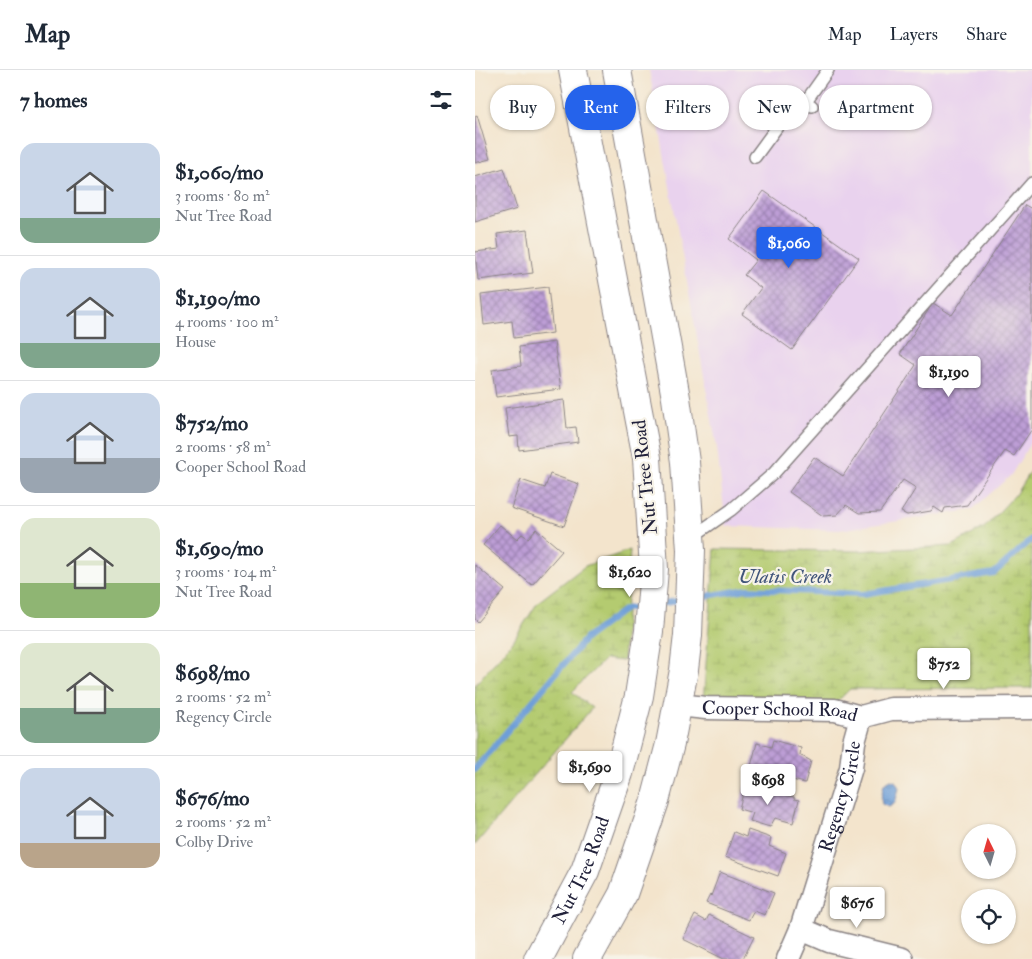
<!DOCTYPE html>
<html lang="en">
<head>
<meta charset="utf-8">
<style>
  :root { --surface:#fff; --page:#f6f6f7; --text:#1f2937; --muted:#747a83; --line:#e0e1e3; --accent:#2563eb }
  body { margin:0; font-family:"IM FELL Double Pica",serif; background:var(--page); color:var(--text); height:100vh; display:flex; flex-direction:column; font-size:19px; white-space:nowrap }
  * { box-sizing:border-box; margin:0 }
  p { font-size:16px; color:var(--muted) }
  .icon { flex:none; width:28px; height:28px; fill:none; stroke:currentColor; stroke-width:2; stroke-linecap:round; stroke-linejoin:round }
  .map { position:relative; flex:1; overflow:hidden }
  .details { display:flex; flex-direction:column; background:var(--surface); width:475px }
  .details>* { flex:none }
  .hud { position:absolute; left:15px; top:15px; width:466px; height:45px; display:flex; gap:10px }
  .needle { width:32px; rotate:355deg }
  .buttons { position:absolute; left:486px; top:754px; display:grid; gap:10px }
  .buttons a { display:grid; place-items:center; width:55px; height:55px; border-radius:50%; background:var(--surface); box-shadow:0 1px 4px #0004; font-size:25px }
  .price { position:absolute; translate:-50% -42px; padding:0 11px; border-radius:5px; background:#fff; color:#222; font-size:16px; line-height:32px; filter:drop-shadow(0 1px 2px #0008) }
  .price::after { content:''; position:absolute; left:50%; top:30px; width:15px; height:11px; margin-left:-8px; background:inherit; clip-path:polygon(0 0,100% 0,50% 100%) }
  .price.active { background:var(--accent); color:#fff }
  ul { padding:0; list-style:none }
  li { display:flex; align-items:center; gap:15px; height:125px; padding:0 20px }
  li+li { border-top:1px solid var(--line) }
  li span { display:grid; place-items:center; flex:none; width:140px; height:100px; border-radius:15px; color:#555 }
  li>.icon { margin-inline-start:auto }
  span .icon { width:60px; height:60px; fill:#fffc; stroke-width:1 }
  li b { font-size:21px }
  h2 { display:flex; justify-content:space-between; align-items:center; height:60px; padding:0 20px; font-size:21px }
  .chip { padding:0 18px; border-radius:22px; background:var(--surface); box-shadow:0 1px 4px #0004; font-size:18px; line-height:45px }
  .chip.active { background:var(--accent); color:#fff }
  header { display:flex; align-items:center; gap:30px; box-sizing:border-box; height:70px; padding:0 25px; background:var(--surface); border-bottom:1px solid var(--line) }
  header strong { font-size:24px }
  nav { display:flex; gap:28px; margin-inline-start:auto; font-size:18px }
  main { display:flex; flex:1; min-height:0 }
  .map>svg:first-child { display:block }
  .built { fill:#e9d2ee }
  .wetland { fill:url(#wetland-marsh); stroke:#6b7655 }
  .water { fill:url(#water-ripples); stroke:#48608a }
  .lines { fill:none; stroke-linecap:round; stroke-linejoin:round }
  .stream { stroke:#6e9fd8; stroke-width:6 }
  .building { fill:url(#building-cross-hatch) }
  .lane-casing { stroke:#8a8384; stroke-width:14 }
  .street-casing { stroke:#8a8384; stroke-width:25 }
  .secondary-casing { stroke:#8a8384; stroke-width:30 }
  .lane { stroke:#fff; stroke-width:11 }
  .street { stroke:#fff; stroke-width:22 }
  .secondary { stroke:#fff; stroke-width:28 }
  .labels { text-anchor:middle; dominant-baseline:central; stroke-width:4.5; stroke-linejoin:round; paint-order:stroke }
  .street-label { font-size:19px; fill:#22223b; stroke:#f7f3e8 }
  .water-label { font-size:20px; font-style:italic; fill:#40547a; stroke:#f7f3e8 }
</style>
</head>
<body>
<header>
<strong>Map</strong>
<nav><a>Map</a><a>Layers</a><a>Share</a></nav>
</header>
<main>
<section class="details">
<h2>7 homes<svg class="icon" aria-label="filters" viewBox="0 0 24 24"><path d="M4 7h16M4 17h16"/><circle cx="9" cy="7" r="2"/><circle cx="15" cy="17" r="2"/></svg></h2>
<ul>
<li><span style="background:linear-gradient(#c9d6e8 75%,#7fa58c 0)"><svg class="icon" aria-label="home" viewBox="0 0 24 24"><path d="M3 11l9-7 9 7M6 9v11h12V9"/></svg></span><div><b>$1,060/mo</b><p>3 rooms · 80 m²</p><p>Nut Tree Road</p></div></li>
<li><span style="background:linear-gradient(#c9d6e8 75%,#7fa58c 0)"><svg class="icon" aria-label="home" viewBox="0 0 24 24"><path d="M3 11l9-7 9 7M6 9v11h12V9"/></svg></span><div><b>$1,190/mo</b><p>4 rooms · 100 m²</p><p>House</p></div></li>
<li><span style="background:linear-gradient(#c9d6e8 65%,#9aa5b1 0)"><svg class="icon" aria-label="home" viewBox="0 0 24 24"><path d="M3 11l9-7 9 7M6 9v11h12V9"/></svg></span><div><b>$752/mo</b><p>2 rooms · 58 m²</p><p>Cooper School Road</p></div></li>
<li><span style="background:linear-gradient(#dfe7d0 65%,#8fb573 0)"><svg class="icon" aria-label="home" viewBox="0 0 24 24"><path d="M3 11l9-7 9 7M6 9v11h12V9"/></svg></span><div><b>$1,690/mo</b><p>3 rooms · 104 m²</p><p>Nut Tree Road</p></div></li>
<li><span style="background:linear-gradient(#dfe7d0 65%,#7fa58c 0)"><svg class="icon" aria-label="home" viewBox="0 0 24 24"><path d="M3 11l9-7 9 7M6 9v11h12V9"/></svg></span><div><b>$698/mo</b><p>2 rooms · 52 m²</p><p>Regency Circle</p></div></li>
<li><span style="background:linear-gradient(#c9d6e8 75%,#b9a48a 0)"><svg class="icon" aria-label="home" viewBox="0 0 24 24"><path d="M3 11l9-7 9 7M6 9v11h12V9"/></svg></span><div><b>$676/mo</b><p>2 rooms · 52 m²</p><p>Colby Drive</p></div></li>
</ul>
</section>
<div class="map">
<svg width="557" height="889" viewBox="0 0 557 889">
  <defs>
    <pattern id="wetland-marsh" width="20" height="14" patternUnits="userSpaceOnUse" patternTransform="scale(1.25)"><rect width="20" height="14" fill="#b4cb6f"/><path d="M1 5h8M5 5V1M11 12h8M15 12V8" fill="none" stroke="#9aae61"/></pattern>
    <pattern id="water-ripples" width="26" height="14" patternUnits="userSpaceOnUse" patternTransform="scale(1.25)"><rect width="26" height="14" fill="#6e9fd8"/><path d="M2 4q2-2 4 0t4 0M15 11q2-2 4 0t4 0" fill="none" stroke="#5a81b0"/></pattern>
    <pattern id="building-cross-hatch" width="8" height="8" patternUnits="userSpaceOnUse" patternTransform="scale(1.25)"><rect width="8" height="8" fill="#bd9ed6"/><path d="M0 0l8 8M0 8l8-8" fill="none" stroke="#9980af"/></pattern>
  </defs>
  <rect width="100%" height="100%" fill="#f7f3e8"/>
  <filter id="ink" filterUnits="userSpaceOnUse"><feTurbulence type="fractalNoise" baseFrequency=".02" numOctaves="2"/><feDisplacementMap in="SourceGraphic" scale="10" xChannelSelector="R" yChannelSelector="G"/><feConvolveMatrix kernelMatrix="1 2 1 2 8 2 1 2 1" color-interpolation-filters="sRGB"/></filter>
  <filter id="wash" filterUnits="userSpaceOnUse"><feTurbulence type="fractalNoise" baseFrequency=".0096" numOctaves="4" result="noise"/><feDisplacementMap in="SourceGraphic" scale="20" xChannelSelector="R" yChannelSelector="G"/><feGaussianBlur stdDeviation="1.12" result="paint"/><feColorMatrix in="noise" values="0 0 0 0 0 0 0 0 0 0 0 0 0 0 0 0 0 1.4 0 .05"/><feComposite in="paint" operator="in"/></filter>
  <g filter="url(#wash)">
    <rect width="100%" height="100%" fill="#f3e4cc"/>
    <path class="built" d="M174,0H557V370L536,405L497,440L364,460L251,456L242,378Z"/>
    <g class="wetland">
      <path d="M557,398V618L375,619L362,632H228L240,479L382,481L477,476L510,457L540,425Z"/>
      <path d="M155,480L148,591L130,589L97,622L117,638L0,775V615L38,571L63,532L110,496Z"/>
    </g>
    <path class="water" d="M416,710L420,711L424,718L420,733L414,737L407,734L406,729L409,714Z"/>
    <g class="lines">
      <g class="stream">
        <path d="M220,528L272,519L388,524L519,503L557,469"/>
        <path d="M183,534L208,530"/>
        <path d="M0,699L111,568L150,539L171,536"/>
      </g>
    </g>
    <g id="blocks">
      <g class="building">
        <path d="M2,45L15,89L0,93V46Z"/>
        <path d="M29,98L42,139L0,152V107Z"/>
        <path d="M289,121L384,188L317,280L267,244L286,218L269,205L281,190L254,169Z"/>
        <path d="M550,135L557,139V359L539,386L530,381L492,435L470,438L468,443L459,437L456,441L432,445L426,442L441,418L428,410L405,442L384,443L371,435L362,445L348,446L314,422L339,387L368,406L441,295L425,284L458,233L477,245Z"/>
        <path d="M52,160L58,203L3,210L0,182L24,179L22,164Z"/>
        <path d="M73,217L78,263L39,268L37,251L9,255L6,225Z"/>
        <path d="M79,272L86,319L21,327L17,300L46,296L44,277Z"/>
        <path d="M89,330L92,358L101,357L103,372L44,380L43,366L34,367L30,338Z"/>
        <path d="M75,404L104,414L89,456L36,438L46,410L70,418Z"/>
        <path d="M25,455L42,469L47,464L53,468L61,459L87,481L57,515L8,475Z"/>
        <path d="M0,495L30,520L3,552L0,549Z"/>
        <path d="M298,670L326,678L325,685L336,691L330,713L275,700L282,673L296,677Z"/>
        <path d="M270,715L319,727V729L324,730L318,753L300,748L295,757L275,751L278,743L264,739Z"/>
        <path d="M273,760L296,768L294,776L311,783L303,806L250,787L259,762L271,767Z"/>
        <path d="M245,802L299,823L290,845L279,841L274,850L231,833L235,825L236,826Z"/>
        <path d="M220,845L231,851L234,845L279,867L268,889H249L208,869Z"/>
      </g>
    </g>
  </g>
  <g filter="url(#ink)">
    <use href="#blocks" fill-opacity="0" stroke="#8a8384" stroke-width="1"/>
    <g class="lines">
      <defs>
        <g id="lane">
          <path d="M331,31L353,0"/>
          <path d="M280,87L324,27L337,36"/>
          <path d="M217,467L256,440L299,403L557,113"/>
        </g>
        <g id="street">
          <path id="s1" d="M203,635L231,638L360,640L386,647L416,639L557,638"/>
          <path d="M326,859L354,871L427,889"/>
          <path id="s2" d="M313,889L326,859L376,698L379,672L386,647"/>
        </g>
        <g id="secondary">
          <path id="s3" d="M63,889L110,801L144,703L164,626L174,561L179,499L172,388L98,0"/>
          <path d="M112,889L148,824L180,731L195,674L209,600L213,565L216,480L210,392L201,328L142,0"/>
        </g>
      </defs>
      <use href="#lane" class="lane-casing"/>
      <use href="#street" class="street-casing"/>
      <use href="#secondary" class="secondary-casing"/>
      <use href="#lane" class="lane"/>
      <use href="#street" class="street"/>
      <use href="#secondary" class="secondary"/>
    </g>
  </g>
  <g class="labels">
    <g class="street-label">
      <text transform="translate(170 407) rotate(-96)">Nut Tree Road</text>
      <text stroke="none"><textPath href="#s1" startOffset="102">Cooper School Road</textPath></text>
      <text stroke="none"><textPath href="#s2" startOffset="171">Regency Circle</textPath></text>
      <text stroke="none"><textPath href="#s3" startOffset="99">Nut Tree Road</textPath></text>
    </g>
    <g class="water-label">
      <text x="310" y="506">Ulatis Creek</text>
    </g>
  </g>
</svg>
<div class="buttons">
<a><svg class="needle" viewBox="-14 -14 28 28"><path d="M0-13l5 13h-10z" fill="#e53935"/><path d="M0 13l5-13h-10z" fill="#747a83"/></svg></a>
<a><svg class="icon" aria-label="locate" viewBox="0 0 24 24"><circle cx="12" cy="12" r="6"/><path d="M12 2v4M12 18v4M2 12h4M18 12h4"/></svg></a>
</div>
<b class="price active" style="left:314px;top:199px">$1,060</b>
<b class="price" style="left:474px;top:328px">$1,190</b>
<b class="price" style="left:155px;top:528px">$1,620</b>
<b class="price" style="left:469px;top:620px">$752</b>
<b class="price" style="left:115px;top:723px">$1,690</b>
<b class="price" style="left:293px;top:736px">$698</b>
<b class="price" style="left:382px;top:859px">$676</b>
<div class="hud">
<a class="chip">Buy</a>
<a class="chip active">Rent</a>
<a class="chip">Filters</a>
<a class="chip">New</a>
<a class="chip">Apartment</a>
</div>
</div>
</main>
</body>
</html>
